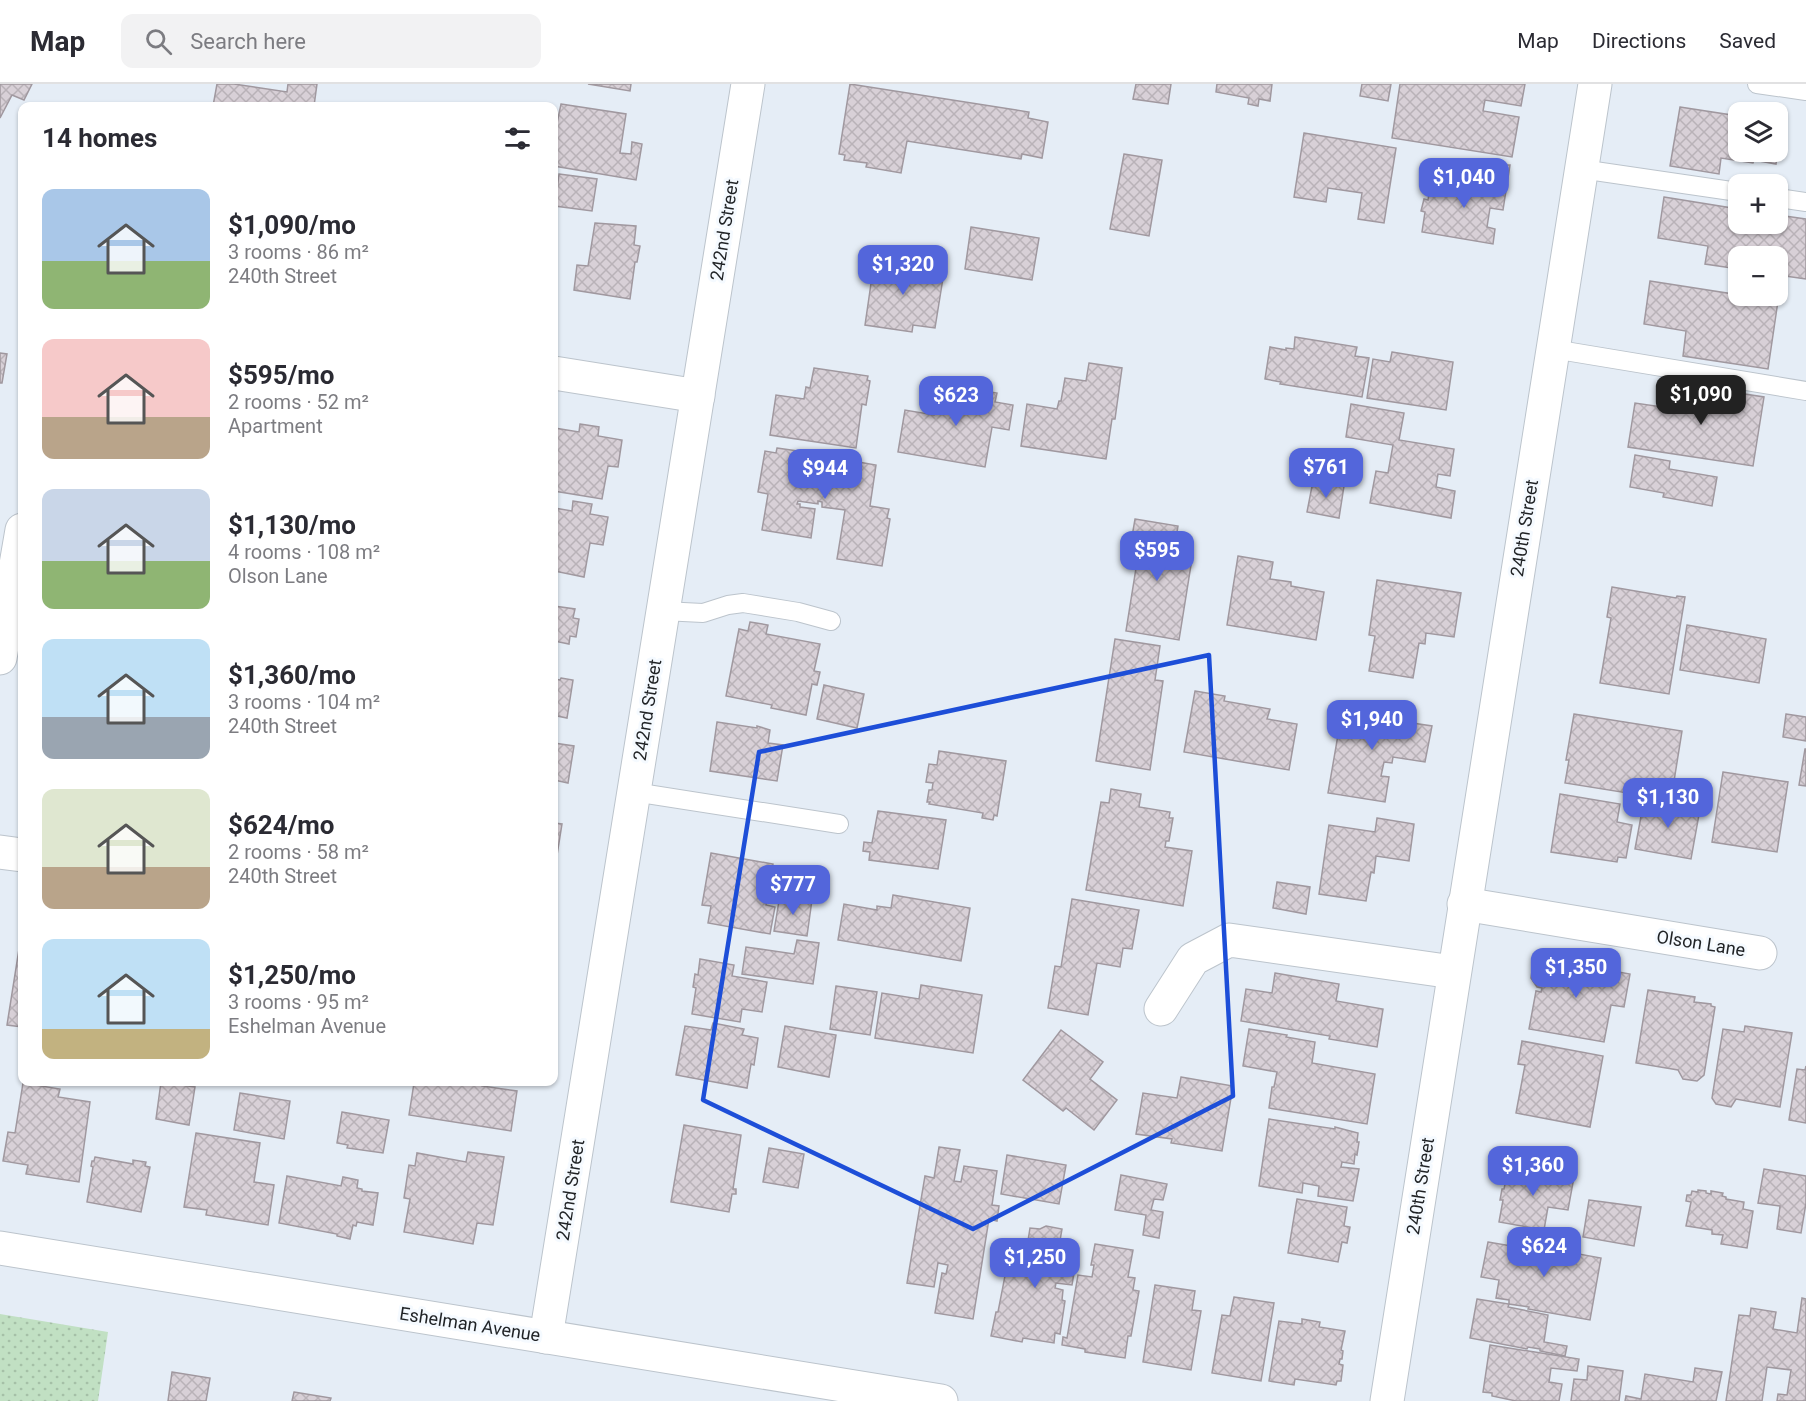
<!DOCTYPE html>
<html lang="en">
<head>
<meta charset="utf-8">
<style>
  :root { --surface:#fff; --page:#f2f2f3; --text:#2b2b33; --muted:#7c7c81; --line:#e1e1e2; --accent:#5366db }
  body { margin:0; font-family:Roboto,sans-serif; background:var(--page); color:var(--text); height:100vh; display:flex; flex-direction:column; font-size:22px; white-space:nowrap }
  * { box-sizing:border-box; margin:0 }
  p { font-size:20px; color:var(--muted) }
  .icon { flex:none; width:33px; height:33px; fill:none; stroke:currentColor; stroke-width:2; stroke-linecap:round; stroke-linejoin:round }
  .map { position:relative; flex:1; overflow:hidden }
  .side { position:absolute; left:18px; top:18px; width:540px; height:984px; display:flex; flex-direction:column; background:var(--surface); border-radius:12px; box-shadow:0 2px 4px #0004 }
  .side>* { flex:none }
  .buttons { position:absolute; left:1728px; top:18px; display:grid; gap:12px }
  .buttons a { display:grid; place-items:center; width:60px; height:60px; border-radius:12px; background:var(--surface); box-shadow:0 2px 4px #0004; font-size:30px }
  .price { position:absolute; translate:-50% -51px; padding:0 14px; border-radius:12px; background:var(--accent); color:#fff; font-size:20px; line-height:39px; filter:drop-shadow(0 2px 3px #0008) }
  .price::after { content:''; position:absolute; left:50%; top:36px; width:18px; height:14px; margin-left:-9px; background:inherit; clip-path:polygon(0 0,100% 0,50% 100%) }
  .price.active { background:#222; color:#fff }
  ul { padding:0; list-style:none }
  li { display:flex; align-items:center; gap:18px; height:150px; padding:0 24px }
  li span { display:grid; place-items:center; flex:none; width:168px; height:120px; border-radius:12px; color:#555 }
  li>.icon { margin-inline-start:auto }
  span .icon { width:72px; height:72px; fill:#fffc; stroke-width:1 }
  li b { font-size:26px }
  h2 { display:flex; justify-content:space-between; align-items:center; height:72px; padding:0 24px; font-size:26px }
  header { display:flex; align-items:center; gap:36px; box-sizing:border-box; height:84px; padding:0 30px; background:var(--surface); border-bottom:2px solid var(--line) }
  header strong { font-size:28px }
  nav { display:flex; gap:33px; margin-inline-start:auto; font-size:21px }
  .search { width:420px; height:54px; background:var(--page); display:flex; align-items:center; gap:15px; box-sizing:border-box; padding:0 21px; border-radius:12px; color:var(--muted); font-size:22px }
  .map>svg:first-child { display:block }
  .park { fill:url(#park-dots) }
  .building { fill:url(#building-cross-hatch); stroke:#a0989f; stroke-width:1.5 }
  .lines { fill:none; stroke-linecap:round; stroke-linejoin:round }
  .lane-casing { stroke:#bcc4cc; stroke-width:20 }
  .street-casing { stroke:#bcc4cc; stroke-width:35 }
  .secondary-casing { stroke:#bcc4cc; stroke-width:35 }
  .lane { stroke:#fff; stroke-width:18 }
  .street { stroke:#fff; stroke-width:33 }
  .secondary { stroke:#fff; stroke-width:33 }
  .marked { fill:none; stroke:#1d4ed8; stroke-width:4.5; stroke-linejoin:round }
  .labels { text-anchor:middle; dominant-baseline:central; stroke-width:6; stroke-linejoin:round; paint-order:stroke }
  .street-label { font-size:18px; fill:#1f2225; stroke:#f5faff }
</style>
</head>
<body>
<header>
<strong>Map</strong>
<div class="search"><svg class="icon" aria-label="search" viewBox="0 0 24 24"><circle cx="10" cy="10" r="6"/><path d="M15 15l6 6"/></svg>Search here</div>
<nav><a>Map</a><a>Directions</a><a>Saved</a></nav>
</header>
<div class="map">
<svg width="1806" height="1317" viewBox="0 0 1806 1317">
  <defs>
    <pattern id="park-dots" width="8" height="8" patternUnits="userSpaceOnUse" patternTransform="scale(1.5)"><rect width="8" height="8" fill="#c1e0c3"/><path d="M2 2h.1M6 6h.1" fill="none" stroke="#a5c0a7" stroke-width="1.8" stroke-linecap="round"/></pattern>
    <pattern id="building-cross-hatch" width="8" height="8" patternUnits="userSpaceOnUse" patternTransform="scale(1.5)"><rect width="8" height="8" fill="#d8d0d7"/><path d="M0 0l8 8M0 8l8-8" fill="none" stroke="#b9b2b8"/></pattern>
  </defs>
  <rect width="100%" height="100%" fill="#e5edf6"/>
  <path class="park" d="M0,1230L108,1248L98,1317H0Z"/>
  <g class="building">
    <path d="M0,0H32L24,16L12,11L0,34Z"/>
    <path d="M217,0H234L287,8L288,0H317L314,22H213Z"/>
    <path d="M588,0H631L630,7Z"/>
    <path d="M850,0L1029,28L1028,34L1048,38L1042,74L1022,70L1021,75L907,57L901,89L866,83L867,79L844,76L845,71L839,70Z"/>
    <path d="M1136,0H1171L1168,20L1133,15Z"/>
    <path d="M1217,0H1272L1270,17L1259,15L1258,22L1248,20L1249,14L1216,8Z"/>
    <path d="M1362,0H1391L1388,17L1360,12Z"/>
    <path d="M1400,0H1525L1521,22L1485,16L1483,27L1519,33L1512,73L1392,54Z"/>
    <path d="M561,20L626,30L620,69L631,70L632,58L642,60L636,96L554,82V44H556Z"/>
    <path d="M1680,23L1738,32V68H1778V41L1782,42L1776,80L1754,76L1753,79L1721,74L1719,90L1670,82Z"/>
    <path d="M1304,49L1396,64L1384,139L1358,135L1362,109L1328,104L1326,118L1294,113Z"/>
    <path d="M1124,70L1162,76L1149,152L1110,145Z"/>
    <path d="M1506,81H1510L1503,126L1490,124L1487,143L1495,145L1493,160L1422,148L1425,128L1421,127L1424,115L1428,116L1431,97L1470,103L1471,94L1503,100Z"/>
    <path d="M559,90L597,95L592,127L555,122Z"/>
    <path d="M1664,113L1738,125V140H1778V131L1806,135V195L1778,191V172H1738V185L1705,180L1708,162L1658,154Z"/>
    <path d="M595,139L636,142L634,161L640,162L637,178H635L630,215L574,206L577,181L588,182Z"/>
    <path d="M971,143L1039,154L1032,196L965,185Z"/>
    <path d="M875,172L908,177L906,193L915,195L917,184L944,188L935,244L913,241L912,248L865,241Z"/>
    <path d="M1650,197L1778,217L1768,285L1683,272L1686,247L1644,240Z"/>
    <path d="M1295,253L1357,263L1355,272L1369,274L1362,313L1280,300L1281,298L1265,295L1270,263L1286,266V264L1294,265Z"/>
    <path d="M1392,268L1453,278L1446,326L1367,314L1373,275L1390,278Z"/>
    <path d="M0,269L7,270L2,299H0Z"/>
    <path d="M1089,279L1122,284L1115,335H1112L1106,375L1021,362L1027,320L1057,325L1059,317H1061L1065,294L1086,297Z"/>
    <path d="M814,284L868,292L867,296L870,297L866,321L862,320L856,364L770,351L776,311L804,315L806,303L810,304Z"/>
    <path d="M943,300L997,309L995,318L1013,321L1009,346L992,343L985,383L898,368L905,326L934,331L936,322H939Z"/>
    <path d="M1679,300L1764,313L1753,382L1628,363L1635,319L1676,325Z"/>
    <path d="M1351,320L1404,329L1399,356L1454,365L1450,392L1438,390L1436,403L1455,407L1451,434L1370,419L1376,387L1388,389L1393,361L1346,353Z"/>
    <path d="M580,340L599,343L598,352L622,356L618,383L608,382L602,415L554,407V344L579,348Z"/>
    <path d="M777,364L853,375V377L876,381L870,422L889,425L887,434L890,435L882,482L837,475L845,426L822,423V418L818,417V420L798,417L797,420H800V423L815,425L811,454L762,446L768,410L758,408L765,367L776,369Z"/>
    <path d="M1635,371L1670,377L1669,385L1717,393L1712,422L1663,413L1664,409L1630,403Z"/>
    <path d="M1313,397L1344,402L1339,434L1307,428Z"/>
    <path d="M573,417L592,420L590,430L608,433L603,461L590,459L584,493L554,487V424L572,427Z"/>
    <path d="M1135,435L1178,442L1172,478L1191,481L1179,556L1126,547L1136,484L1127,482Z"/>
    <path d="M1238,472L1273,478L1270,495L1291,498V502L1324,508L1316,556L1227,541Z"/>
    <path d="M1377,496L1461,509L1454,553L1426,549L1425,560L1419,559L1413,594L1369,587L1375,552L1369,551Z"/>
    <path d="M1612,503L1676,514L1677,512L1685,513L1669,610L1600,599L1611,534L1607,533Z"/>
    <path d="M554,522L575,525L573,534L579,535L576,553L570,552L569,560L554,557Z"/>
    <path d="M750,538L768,541L766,550L820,560L814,587L820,588L817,601L812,600L806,631L771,624L772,621L726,612L739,545L748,547Z"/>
    <path d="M1687,541L1766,555L1759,599L1680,586Z"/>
    <path d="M1115,555L1160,562L1155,596L1163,597L1150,686L1096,677Z"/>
    <path d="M561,594L573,596L567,634L557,632L555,649H554V595L560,596Z"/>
    <path d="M824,601L864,610L857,644L817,635Z"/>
    <path d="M1195,607L1225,612L1224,617L1270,625L1267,635L1297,640L1289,686L1184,668Z"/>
    <path d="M1336,622L1393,631L1392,636L1432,642L1425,678L1393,673L1392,679L1384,678L1381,692L1389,693L1385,718L1328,709L1338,651L1331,650Z"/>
    <path d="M1574,630L1682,647L1671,716L1565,699L1569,676H1566Z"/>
    <path d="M1786,630L1806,633V657L1783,653Z"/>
    <path d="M717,638L757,644V642L770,646L768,659L783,661L777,697L710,687Z"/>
    <path d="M554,659L574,662L568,699L554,696Z"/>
    <path d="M1805,665H1806V702L1799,701Z"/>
    <path d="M939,667L1006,677L997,732L994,731L993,736L982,734L983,729L929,720L930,718H927L929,706H932L933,699L926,698L929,680L937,681Z"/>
    <path d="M1723,688L1788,698L1777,768L1712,758Z"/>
    <path d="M1111,705L1141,710L1139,723L1170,728L1169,734H1173L1169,757H1166L1165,763L1192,767L1183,822L1086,806L1101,718L1109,719Z"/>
    <path d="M1560,710L1620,720L1617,738L1632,741L1626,774L1618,773L1617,778L1551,768Z"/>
    <path d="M1644,716L1700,725L1691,775L1635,765Z"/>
    <path d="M878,727L946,736L938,785L869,776L870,768L863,767L864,758L872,759Z"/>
    <path d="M1377,734L1414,740L1409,777L1376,772L1374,789L1371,788L1366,817L1319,810L1329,741L1375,748Z"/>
    <path d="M554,739L562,740L554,790Z"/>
    <path d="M711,769L773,780L766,821L775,823L770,850L708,839L711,822L702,821Z"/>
    <path d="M1277,798L1310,803L1306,830L1273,824Z"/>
    <path d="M780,811L812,816L807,852L774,847Z"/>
    <path d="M893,811L970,824L961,877L838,856L844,820L877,826V822L891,824Z"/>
    <path d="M1072,815L1139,826L1132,865L1123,864L1120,883L1097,879L1088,931L1048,924L1055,882L1061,883Z"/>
    <path d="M22,846V943L7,941Z"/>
    <path d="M797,856L819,859L813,900L742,890L746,863L794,870Z"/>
    <path d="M1542,874L1630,890L1624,923L1611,921L1604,958L1529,945L1536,907L1541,908L1542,904L1537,903L1531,894L1533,880Z"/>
    <path d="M700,875L734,881L732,892L767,898L762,928L742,925L740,938L692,930L696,904L693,903L695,890L698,891Z"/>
    <path d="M1275,889L1339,900L1336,917L1383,925L1377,963L1329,955L1330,952L1241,937L1246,905L1272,909Z"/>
    <path d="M921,901L982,911L973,969L875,954L882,909L919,915Z"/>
    <path d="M836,902L877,908L870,951L830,945Z"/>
    <path d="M1648,906L1695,913L1694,918L1711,920V922L1715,923L1704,991L1697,997L1683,995L1678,986L1636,979Z"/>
    <path d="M713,939L744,945L742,951L758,954L754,981L751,980L747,1004L676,991L685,942L711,946Z"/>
    <path d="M785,942L836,951L829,993L778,983Z"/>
    <path d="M1745,942L1792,949L1780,1023L1736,1015L1731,1023L1716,1020L1712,1014L1723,945L1744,948Z"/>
    <path d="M1249,945L1287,951L1286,953L1315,958L1312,979L1375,990L1367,1040L1269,1024L1272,1003H1274L1277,988L1243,982Z"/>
    <path d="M1061,946L1103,978L1090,995L1117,1016L1094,1046L1066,1024L1063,1027L1023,996Z"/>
    <path d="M1522,957L1603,972L1590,1043L1516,1029L1525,981L1518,980Z"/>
    <path d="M1806,982V1039L1789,1036L1797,985L1805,986Z"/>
    <path d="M1181,993L1233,1002L1222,1067L1171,1059L1172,1055L1136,1050L1143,1009L1177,1014Z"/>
    <path d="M161,998L195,1003L189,1041L156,1035Z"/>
    <path d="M406,998H483L482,1002L517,1007L511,1047L409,1031L414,999Z"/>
    <path d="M23,999L60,1005L58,1013L90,1018L79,1098L26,1090L28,1081L3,1077L8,1048L15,1049Z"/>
    <path d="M240,1009L290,1017L284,1055L234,1046Z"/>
    <path d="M342,1028L389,1036L383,1069L347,1064L348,1061L337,1059Z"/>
    <path d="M1269,1035L1335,1045V1043L1358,1049L1357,1058H1359L1357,1071L1355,1070L1354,1080L1342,1078L1341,1083L1359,1085L1353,1117L1318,1112L1319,1102L1303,1099L1302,1109L1259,1102Z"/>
    <path d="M684,1041L741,1051L733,1105H736V1110H732L729,1128L671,1118Z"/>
    <path d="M196,1049L260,1059L254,1098L274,1101L268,1141L206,1131L207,1126L184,1123Z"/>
    <path d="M939,1063L960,1066L954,1097L961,1098L964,1082L997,1087L992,1121L999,1122L997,1137L989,1135L973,1235L935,1229L942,1189L946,1190L948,1181L938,1179L934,1203L907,1199L925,1092L934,1094Z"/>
    <path d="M769,1064L804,1070L798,1104L763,1098Z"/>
    <path d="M468,1068L504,1073L493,1141L477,1139L473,1160L404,1148L410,1115L404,1114L409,1081L415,1082L417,1069L466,1078Z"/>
    <path d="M1007,1071L1066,1081L1059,1120L1001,1110Z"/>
    <path d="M95,1073L133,1080V1076L146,1078L145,1082L150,1083L141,1128L87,1118L93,1083L91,1082L92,1077H94Z"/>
    <path d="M1509,1082L1574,1093L1568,1126L1548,1123L1544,1146L1499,1138L1503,1116H1500L1502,1105H1504Z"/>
    <path d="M1764,1085L1806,1092V1119L1801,1149L1777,1145L1780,1122L1758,1119Z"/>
    <path d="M1121,1091L1167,1100L1163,1116L1154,1115L1151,1126L1163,1128L1159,1154L1143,1151L1146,1131L1115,1126Z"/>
    <path d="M287,1092L341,1102L343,1093L358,1096L357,1104L362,1105V1107L378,1109L373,1141L357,1138L356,1142L353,1141L350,1155L337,1152V1150L279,1139Z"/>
    <path d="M1698,1106L1706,1107V1109L1711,1110V1107L1723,1109L1722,1112L1726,1113V1115L1744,1118L1743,1125L1753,1127L1747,1164L1721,1160L1723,1151L1712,1150V1146L1686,1142L1691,1118L1686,1117L1687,1111H1691L1692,1107L1698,1108Z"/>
    <path d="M1297,1115L1347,1123L1344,1142L1350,1143L1347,1159L1342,1158L1338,1178L1288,1169Z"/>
    <path d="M1589,1116L1641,1123L1634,1162L1583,1153Z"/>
    <path d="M1046,1142L1062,1145L1059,1162L1077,1172L1072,1201L1056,1199L1055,1204L1063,1206L1062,1216L1065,1217L1060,1250L1055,1249L1054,1259L1023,1254L1022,1258L991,1252L996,1228H998L1010,1166L1041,1171L1042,1165L1027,1163L1030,1144L1040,1145Z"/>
    <path d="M1488,1158L1517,1163L1518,1159L1538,1162L1539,1160L1547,1161L1546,1164L1601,1174L1590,1236L1528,1225L1529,1223L1509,1220V1216L1496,1214L1499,1196L1481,1193Z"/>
    <path d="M1095,1160L1133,1166L1128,1193L1135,1194L1133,1206L1139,1207L1131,1252H1128L1125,1274L1085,1268V1265L1062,1261L1063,1253L1067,1254L1078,1191L1092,1193L1094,1181H1091Z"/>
    <path d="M1155,1201L1195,1207L1192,1226L1201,1227L1191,1286L1143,1278Z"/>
    <path d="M1234,1213L1274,1219L1261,1297L1212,1289L1222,1231L1230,1232Z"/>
    <path d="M1802,1214L1806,1215V1317H1777L1778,1310L1787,1311L1791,1286L1767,1283L1762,1317H1726L1739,1231L1750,1232L1751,1224L1776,1228L1773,1245L1797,1249Z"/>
    <path d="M1477,1215L1509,1220L1508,1223L1548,1231L1544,1258L1567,1262L1565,1272L1540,1267V1265L1528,1263L1527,1265L1470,1254Z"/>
    <path d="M1302,1235L1320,1238L1319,1243L1345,1247L1341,1266L1343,1267L1342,1275H1340L1339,1280L1343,1281L1341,1297H1337L1336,1301L1295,1295L1294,1301L1269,1297L1279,1237L1302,1240Z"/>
    <path d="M1490,1261L1579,1275L1577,1287L1551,1284L1549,1298L1562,1300L1559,1317H1516L1492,1312V1309L1483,1308Z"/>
    <path d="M1588,1282L1623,1287L1619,1317H1571L1574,1295L1587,1296Z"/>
    <path d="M1695,1284L1722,1288L1716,1317H1625L1626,1312L1641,1315L1645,1290L1693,1298Z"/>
    <path d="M172,1288L210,1294L206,1317H168Z"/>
    <path d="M294,1308L331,1314L330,1317H292Z"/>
  </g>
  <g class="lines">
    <defs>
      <g id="lane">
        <path d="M1757,0L1806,7"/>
        <path d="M1581,85L1738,108"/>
        <path d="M1778,114L1806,118"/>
        <path d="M1553,265L1806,307"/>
        <path d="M663,527L703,529L728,521L743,519L798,528L831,537"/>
        <path d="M634,708L839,740"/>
      </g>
      <g id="street">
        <path d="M554,289L698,312"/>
        <path d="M0,574L22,446"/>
        <path d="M0,768L22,771"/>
        <path d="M1464,820L1760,869"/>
        <path d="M1161,925L1193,875L1229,856L1453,888"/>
        <path d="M546,1253L748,0"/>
        <path d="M1387,1317L1595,0"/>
      </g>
      <path id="secondary" d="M0,1164L941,1317"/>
    </defs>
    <use href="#lane" class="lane-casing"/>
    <use href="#street" class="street-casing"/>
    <use href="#secondary" class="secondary-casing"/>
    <use href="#lane" class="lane"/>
    <use href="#street" class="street"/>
    <use href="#secondary" class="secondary"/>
  </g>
  <path class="marked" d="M1209,571L1233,1012L973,1145L703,1016L759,668Z"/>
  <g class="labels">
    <g class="street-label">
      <text transform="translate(724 146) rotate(-81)">242nd Street</text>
      <text transform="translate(1524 444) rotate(-81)">240th Street</text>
      <text transform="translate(647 626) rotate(-81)">242nd Street</text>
      <text transform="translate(1701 859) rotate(9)">Olson Lane</text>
      <text transform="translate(1420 1102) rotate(-81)">240th Street</text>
      <text transform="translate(570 1106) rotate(-81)">242nd Street</text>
      <text transform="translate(470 1240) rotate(9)">Eshelman Avenue</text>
    </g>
  </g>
</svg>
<div class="buttons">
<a><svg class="icon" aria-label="layers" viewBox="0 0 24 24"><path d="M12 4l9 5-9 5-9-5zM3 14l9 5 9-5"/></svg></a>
<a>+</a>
<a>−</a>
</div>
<b class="price" style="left:1464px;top:125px">$1,040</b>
<b class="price" style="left:903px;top:212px">$1,320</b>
<b class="price active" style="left:1701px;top:342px">$1,090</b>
<b class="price" style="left:956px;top:343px">$623</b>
<b class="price" style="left:1326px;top:415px">$761</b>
<b class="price" style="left:825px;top:416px">$944</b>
<b class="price" style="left:1157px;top:498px">$595</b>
<b class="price" style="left:1372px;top:667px">$1,940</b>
<b class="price" style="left:1668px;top:745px">$1,130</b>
<b class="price" style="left:793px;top:832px">$777</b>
<b class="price" style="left:1576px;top:915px">$1,350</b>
<b class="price" style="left:1533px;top:1113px">$1,360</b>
<b class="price" style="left:1544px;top:1194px">$624</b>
<b class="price" style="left:1035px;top:1205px">$1,250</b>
<section class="side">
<h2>14 homes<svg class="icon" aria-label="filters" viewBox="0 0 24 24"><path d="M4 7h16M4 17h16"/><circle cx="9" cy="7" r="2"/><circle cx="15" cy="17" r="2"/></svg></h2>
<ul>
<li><span style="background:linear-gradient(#a9c7e8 60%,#8fb573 0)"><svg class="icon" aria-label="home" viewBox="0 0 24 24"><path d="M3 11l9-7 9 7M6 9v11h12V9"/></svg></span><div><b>$1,090/mo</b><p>3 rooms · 86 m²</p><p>240th Street</p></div></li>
<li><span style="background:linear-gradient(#f6c9c9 65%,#b9a48a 0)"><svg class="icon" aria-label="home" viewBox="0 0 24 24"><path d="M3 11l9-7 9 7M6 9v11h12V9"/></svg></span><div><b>$595/mo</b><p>2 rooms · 52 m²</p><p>Apartment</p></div></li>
<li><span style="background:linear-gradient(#c9d6e8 60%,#8fb573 0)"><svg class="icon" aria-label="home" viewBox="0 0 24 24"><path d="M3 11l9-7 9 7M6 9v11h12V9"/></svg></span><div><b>$1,130/mo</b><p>4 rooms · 108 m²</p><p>Olson Lane</p></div></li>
<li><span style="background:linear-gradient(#bfe0f5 65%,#9aa5b1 0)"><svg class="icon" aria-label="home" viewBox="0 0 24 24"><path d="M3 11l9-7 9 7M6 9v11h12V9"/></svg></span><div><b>$1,360/mo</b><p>3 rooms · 104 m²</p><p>240th Street</p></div></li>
<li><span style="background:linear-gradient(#dfe7d0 65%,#b9a48a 0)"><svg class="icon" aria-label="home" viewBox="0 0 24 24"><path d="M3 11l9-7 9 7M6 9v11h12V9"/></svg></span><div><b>$624/mo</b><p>2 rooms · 58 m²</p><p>240th Street</p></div></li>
<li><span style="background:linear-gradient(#bfe0f5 75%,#c2b280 0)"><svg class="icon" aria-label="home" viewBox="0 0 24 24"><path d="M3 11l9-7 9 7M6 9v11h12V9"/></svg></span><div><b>$1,250/mo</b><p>3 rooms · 95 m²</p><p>Eshelman Avenue</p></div></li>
</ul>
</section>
</div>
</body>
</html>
